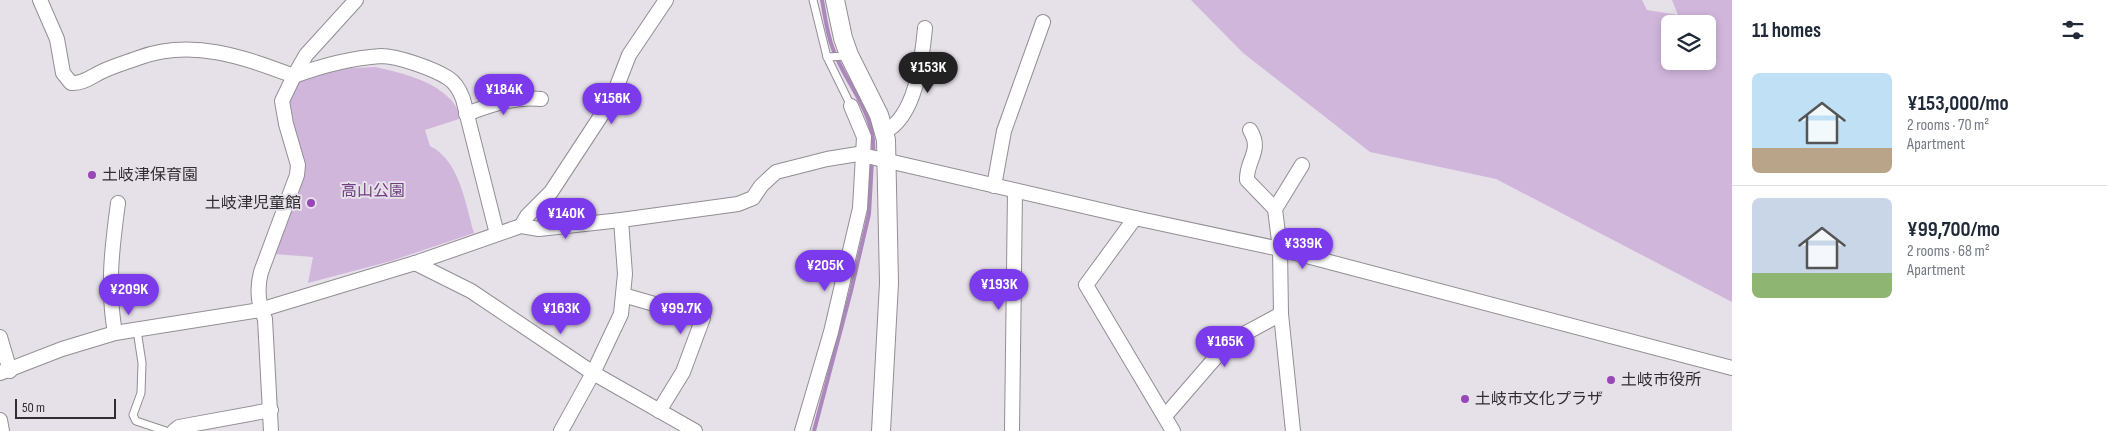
<!DOCTYPE html>
<html lang="en">
<head>
<meta charset="utf-8">
<style>
  :root { --surface:#fff; --page:#f2f2f3; --text:#1f2937; --muted:#747a83; --line:#e0e1e3; --accent:#7c3aed }
  body { margin:0; font-family:"Sofia Sans Condensed","Noto Sans JP",sans-serif; background:var(--page); color:var(--text); height:100vh; display:flex; flex-direction:column; font-size:19px; white-space:nowrap }
  * { box-sizing:border-box; margin:0 }
  p { font-size:16px; color:var(--muted) }
  .icon { flex:none; width:28px; height:28px; fill:none; stroke:currentColor; stroke-width:2; stroke-linecap:round; stroke-linejoin:round }
  .map { position:relative; flex:1; overflow:hidden }
  .details { display:flex; flex-direction:column; background:var(--surface); width:375px }
  .details>* { flex:none }
  .fabs { position:absolute; left:1661px; top:15px; display:grid; gap:10px }
  .fabs a { display:grid; place-items:center; width:55px; height:55px; border-radius:8px; background:var(--surface); box-shadow:0 2px 8px #0003; font-size:25px }
  .scale { position:absolute; left:15px; bottom:12px; width:101px; box-sizing:border-box; padding-left:5px; border:2px solid #302e31; border-top:0; font-size:14px; line-height:18px; white-space:nowrap; color:#302e31; -webkit-text-stroke:4px #e6e0e9; paint-order:stroke }
  .price { position:absolute; translate:-50% -42px; padding:0 11px; border-radius:18px; background:var(--accent); color:#fff; font-size:16px; line-height:32px; filter:drop-shadow(0 1px 2px #0008) }
  .price::after { content:''; position:absolute; left:50%; top:30px; width:15px; height:11px; margin-left:-8px; background:inherit; clip-path:polygon(0 0,100% 0,50% 100%) }
  .price.on { background:#222; color:#fff }
  ul { padding:0; list-style:none }
  li { display:flex; align-items:center; gap:15px; height:125px; padding:0 20px }
  li+li { border-top:1px solid var(--line) }
  li span { display:grid; place-items:center; flex:none; width:140px; height:100px; border-radius:8px; color:#555 }
  li>.icon { margin-inline-start:auto }
  span .icon { width:60px; height:60px; fill:#fffc; stroke-width:1 }
  li b { font-size:21px }
  h2 { display:flex; justify-content:space-between; align-items:center; height:60px; padding:0 20px; font-size:21px }
  main { display:flex; flex:1; min-height:0 }
  .map>svg:first-child { display:block }
  .green { fill:#d1b6dc; fill-rule:evenodd }
  .lines { fill:none; stroke-linecap:round; stroke-linejoin:round }
  .stream { stroke:#ac87bb; stroke-width:4 }
  .service-casing { stroke:#938d96; stroke-width:9 }
  .minor-casing { stroke:#938d96; stroke-width:16 }
  .tertiary-casing { stroke:#938d96; stroke-width:20 }
  .service { stroke:#fff; stroke-width:7 }
  .minor { stroke:#fff; stroke-width:14 }
  .tertiary { stroke:#fff; stroke-width:18 }
  .poi-dot { fill:#9847b6; stroke:#e6e0e9; stroke-width:2 }
  .labels { text-anchor:middle; dominant-baseline:central; stroke-width:4; stroke-linejoin:round; paint-order:stroke }
  .poi-label { font-size:16px; fill:#302e31; stroke:#e6e0e9; text-anchor:start }
  .park-label { font-size:16px; fill:#704083; stroke:#e6e0e9 }
</style>
</head>
<body>
<main>
<div class="map">
<svg width="1732" height="431" viewBox="0 0 1732 431">
  <rect width="100%" height="100%" fill="#e6e0e9"/>
  <g class="green">
    <path d="M1191,0H1642L1647,10L1678,15L1672,0H1732V302L1496,179L1370,152L1243,53ZM1670,24H1708V61H1670Z"/>
    <path d="M376,67C401,73 430,79 449,98C455,103 458,111 462,118L425,130L430,146C460,161 465,203 474,233L391,261L308,283L313,257L274,254L300,185L289,119V96L291,85L308,73L351,68Z"/>
  </g>
  <g class="lines">
    <g class="stream">
      <path d="M822,0C825,16 827,34 833,49C846,85 877,114 873,154"/>
      <path d="M814,431L851,291L869,214L872,161"/>
    </g>
    <defs>
      <g id="service">
        <path d="M813,0L827,57L851,106"/>
        <path d="M827,57L848,56"/>
        <path d="M137,330L142,363L141,393L133,415L136,421L166,431"/>
      </g>
      <g id="minor">
        <path d="M40,0L57,39L63,73L71,83C83,84 92,76 103,71C114,66 127,62 138,58C192,38 243,57 294,76L282,101L286,124L298,165L297,175L261,272C257,287 258,304 265,319L271,431"/>
        <path d="M294,76C321,66 352,58 381,56C398,56 434,69 448,78C456,83 460,91 463,99L497,234"/>
        <path d="M294,76L306,55L356,0"/>
        <path d="M466,114C491,105 514,96 541,99"/>
        <path d="M1250,130C1263,151 1246,160 1247,180L1275,209"/>
        <path d="M884,132C916,117 922,59 925,28"/>
        <path d="M994,186L1004,131L1043,22"/>
        <path d="M1135,218L1086,285L1173,431"/>
        <path d="M521,226L527,216L551,192L612,99L629,55L666,0"/>
        <path d="M415,263L471,291L593,373L695,431"/>
        <path d="M623,295L703,318L683,372L659,411"/>
        <path d="M115,333C107,288 112,247 118,203"/>
        <path d="M0,337L10,371"/>
        <path d="M0,373L62,349L115,333L260,310L415,263L521,226L539,229L621,220L738,204L753,198L761,186L776,172L827,159L858,154L1135,218L1280,249L1732,368"/>
        <path d="M1165,416L1229,342L1281,314"/>
        <path d="M0,420L2,431"/>
        <path d="M174,431L179,427L271,410"/>
        <path d="M561,431L593,373L621,314L625,274L621,220"/>
        <path d="M802,431L831,332L860,208L864,137L851,106"/>
        <path d="M1012,431L1015,191"/>
        <path d="M1293,431L1281,314L1280,249L1275,209L1302,165"/>
      </g>
      <path id="tertiary" d="M835,0L843,38L849,55L879,115L886,140L889,283L881,431"/>
    </defs>
    <use href="#service" class="service-casing"/>
    <use href="#minor" class="minor-casing"/>
    <use href="#tertiary" class="tertiary-casing"/>
    <use href="#service" class="service"/>
    <use href="#minor" class="minor"/>
    <use href="#tertiary" class="tertiary"/>
  </g>
  <g class="poi-dot">
    <circle cx="92" cy="175" r="5"/>
    <circle cx="311" cy="203" r="5"/>
    <circle cx="1611" cy="380" r="5"/>
    <circle cx="1465" cy="399" r="5"/>
  </g>
  <g class="labels">
    <g class="poi-label">
      <text x="102" y="175">土岐津保育園</text>
      <text x="301" y="203" text-anchor="end">土岐津児童館</text>
      <text x="1621" y="380">土岐市役所</text>
      <text x="1475" y="399">土岐市文化プラザ</text>
    </g>
    <g class="park-label">
      <text x="373" y="191">高山公園</text>
    </g>
  </g>
</svg>
<div class="fabs">
<a><svg class="icon" aria-label="layers" viewBox="0 0 24 24"><path d="M12 4l9 5-9 5-9-5zM3 14l9 5 9-5"/></svg></a>
</div>
<div class="scale">50 m</div>
<b class="price on" style="left:928px;top:94px">¥153K</b>
<b class="price" style="left:504px;top:116px">¥184K</b>
<b class="price" style="left:612px;top:125px">¥156K</b>
<b class="price" style="left:566px;top:240px">¥140K</b>
<b class="price" style="left:1303px;top:270px">¥339K</b>
<b class="price" style="left:825px;top:292px">¥205K</b>
<b class="price" style="left:999px;top:311px">¥193K</b>
<b class="price" style="left:129px;top:316px">¥209K</b>
<b class="price" style="left:561px;top:335px">¥163K</b>
<b class="price" style="left:681px;top:335px">¥99.7K</b>
<b class="price" style="left:1225px;top:368px">¥165K</b>
</div>
<section class="details">
<h2>11 homes<svg class="icon" aria-label="filters" viewBox="0 0 24 24"><path d="M4 7h16M4 17h16"/><circle cx="9" cy="7" r="2"/><circle cx="15" cy="17" r="2"/></svg></h2>
<ul>
<li><span style="background:linear-gradient(#bfe0f5 75%,#b9a48a 0)"><svg class="icon" aria-label="home" viewBox="0 0 24 24"><path d="M3 11l9-7 9 7M6 9v11h12V9"/></svg></span><div><b>¥153,000/mo</b><p>2 rooms · 70 m²</p><p>Apartment</p></div></li>
<li><span style="background:linear-gradient(#c9d6e8 75%,#8fb573 0)"><svg class="icon" aria-label="home" viewBox="0 0 24 24"><path d="M3 11l9-7 9 7M6 9v11h12V9"/></svg></span><div><b>¥99,700/mo</b><p>2 rooms · 68 m²</p><p>Apartment</p></div></li>
</ul>
</section>
</main>
</body>
</html>
